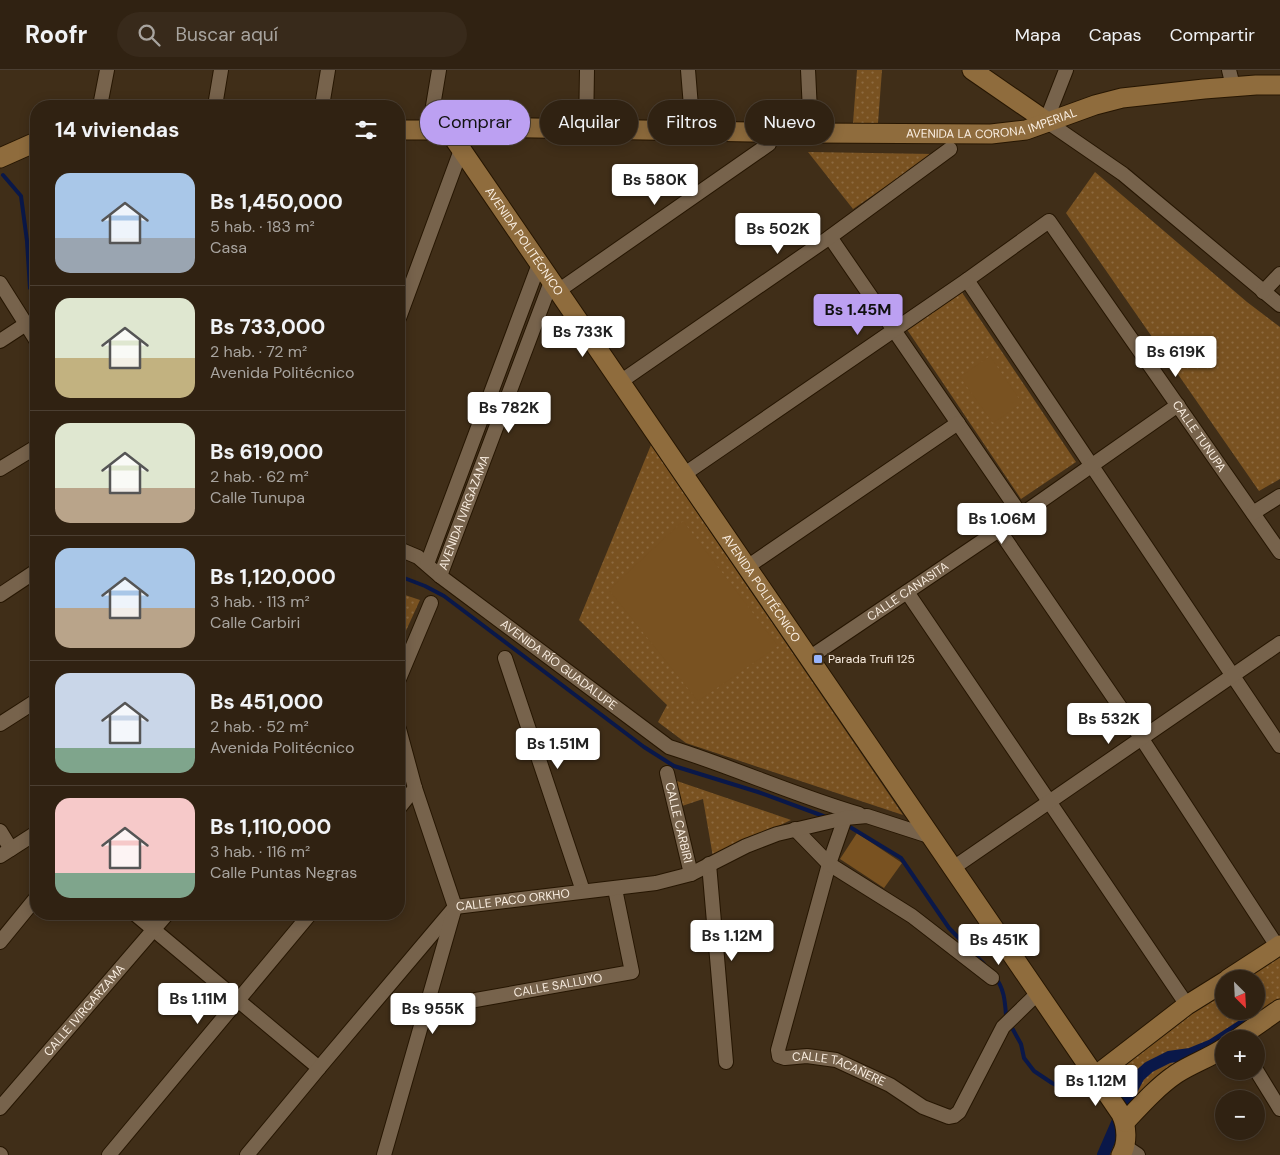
<!DOCTYPE html>
<html lang="es">
<head>
<meta charset="utf-8">
<style>
  :root { --surface:#302212; --page:#382a1b; --text:#f1f3f6; --muted:#a8a49f; --line:#4b3f32; --accent:#bca0f2 }
  body { margin:0; font-family:"DM Sans",sans-serif; background:var(--page); color:var(--text); height:100vh; display:flex; flex-direction:column; font-size:19px; white-space:nowrap }
  * { box-sizing:border-box; margin:0 }
  p { font-size:16px; color:var(--muted) }
  .icon { flex:none; width:28px; height:28px; fill:none; stroke:currentColor; stroke-width:2; stroke-linecap:round; stroke-linejoin:round }
  .map { position:relative; flex:1; overflow:hidden }
  .details { position:absolute; left:30px; top:30px; width:375px; height:820px; display:flex; flex-direction:column; background:var(--surface); border-radius:20px; box-shadow:0 2px 12px #0003,0 0 0 1px var(--line) }
  .details>* { flex:none }
  .guide { position:absolute; left:420px; top:30px; width:475px; height:45px; display:flex; gap:10px }
  .needle { width:32px; rotate:156deg }
  .controls { position:absolute; left:1215px; top:900px; display:grid; gap:10px }
  .controls a { display:grid; place-items:center; width:50px; height:50px; border-radius:50%; background:var(--surface); box-shadow:0 2px 12px #0003,0 0 0 1px var(--line); font-size:25px }
  .price { position:absolute; translate:-50% -42px; padding:0 11px; border-radius:5px; background:#fff; color:#222; font-size:16px; line-height:32px; filter:drop-shadow(0 1px 2px #0008) }
  .price::after { content:''; position:absolute; left:50%; top:30px; width:15px; height:11px; margin-left:-8px; background:inherit; clip-path:polygon(0 0,100% 0,50% 100%) }
  .price.active { background:var(--accent); color:#111 }
  ul { padding:0; list-style:none }
  li { display:flex; align-items:center; gap:15px; height:125px; padding:0 25px }
  li+li { border-top:1px solid var(--line) }
  li span { display:grid; place-items:center; flex:none; width:140px; height:100px; border-radius:15px; color:#555 }
  li>.icon { margin-inline-start:auto }
  span .icon { width:60px; height:60px; fill:#fffc; stroke-width:1 }
  li b { font-size:21px }
  h2 { display:flex; justify-content:space-between; align-items:center; height:60px; padding:0 25px; font-size:21px }
  .chip { padding:0 18px; border-radius:22px; background:var(--surface); box-shadow:0 2px 12px #0003,0 0 0 1px var(--line); font-size:18px; line-height:45px }
  .chip.active { background:var(--accent); color:#111 }
  header { display:flex; align-items:center; gap:30px; box-sizing:border-box; height:70px; padding:0 25px; background:var(--surface); border-bottom:1px solid var(--line) }
  header strong { font-size:24px }
  nav { display:flex; gap:28px; margin-inline-start:auto; font-size:18px }
  .search { width:350px; height:45px; background:var(--page); display:flex; align-items:center; gap:12px; box-sizing:border-box; padding:0 18px; border-radius:28px; color:var(--muted); font-size:19px }
  .map>svg:first-child { display:block }
  .green { fill:url(#green-dots) }
  .pitch { fill:#795221 }
  .lines { fill:none; stroke-linecap:round; stroke-linejoin:round }
  .stream { stroke:#0a1849; stroke-width:4 }
  .canal { stroke:#0a1849; stroke-width:12 }
  .street-casing { stroke:#261602; stroke-width:16 }
  .secondary-casing { stroke:#261602; stroke-width:21 }
  .street { stroke:#77634c; stroke-width:14 }
  .secondary { stroke:#8f6c3d; stroke-width:19 }
  .poi-dot { fill:#98b5fd; stroke:#402e18; stroke-width:2 }
  .labels { text-anchor:middle; dominant-baseline:central; stroke-width:4.5; stroke-linejoin:round; paint-order:stroke }
  .street-label { font-size:12px; fill:#faeee1; stroke:#402e18 }
  .poi-label { font-size:12px; fill:#faeee1; stroke:#402e18; text-anchor:start }
</style>
</head>
<body>
<header>
<strong>Roofr</strong>
<div class="search"><svg class="icon" aria-label="search" viewBox="0 0 24 24"><circle cx="10" cy="10" r="6"/><path d="M15 15l6 6"/></svg>Buscar aquí</div>
<nav><a>Mapa</a><a>Capas</a><a>Compartir</a></nav>
</header>
<div class="map">
<svg width="1280" height="1085" viewBox="0 0 1280 1085">
  <defs>
    <pattern id="green-dots" width="8" height="8" patternUnits="userSpaceOnUse" patternTransform="scale(1.25)"><rect width="8" height="8" fill="#795221"/><path d="M2 2h.1M6 6h.1" fill="none" stroke="#8d6b41" stroke-width="1.8" stroke-linecap="round"/></pattern>
  </defs>
  <rect width="100%" height="100%" fill="#402e18"/>
  <g class="green">
    <path d="M857,0H882L878,53H853Z"/>
    <path d="M808,82L933,84L853,139Z"/>
    <path d="M1095,102L1247,232L1280,257V409L1259,421L1066,143Z"/>
    <path d="M961,221L1076,392L1021,429L906,258Z"/>
    <path d="M651,375L903,745L686,673L658,652L667,635L579,550Z"/>
    <path d="M399,523L420,530L399,576Z"/>
    <path d="M674,710L791,750L713,787L703,729L682,736Z"/>
    <path d="M1280,883V934L1229,969H1224L1131,1037L1110,1003L1224,919V941H1256V909H1239Z"/>
  </g>
  <g class="pitch">
    <path d="M990,286L1022,333L993,353L960,307Z"/>
    <path d="M683,451L778,576L698,631L609,520Z"/>
    <path d="M857,763L902,793L884,818L840,789Z"/>
  </g>
  <g class="lines">
    <g class="stream">
      <path d="M3,105L21,126L27,171L30,218L36,227"/>
      <path d="M399,506L425,516L444,526L644,677L674,696L758,722L826,747"/>
      <path d="M850,757L901,788L949,858L984,894"/>
      <path d="M995,907C1004,918 1005,931 1006,945"/>
      <path d="M1011,956L1021,974L1024,988L1034,1001L1052,1013L1071,1023"/>
    </g>
    <path class="canal" d="M1103,1085L1130,1023L1139,1006L1149,997L1169,987L1190,984L1212,975L1243,955"/>
    <defs>
      <g id="street">
        <path d="M688,0L693,61"/>
        <path d="M808,0L811,63"/>
        <path d="M1066,0L1046,51L1123,104L1280,235"/>
        <path d="M1229,0L1233,16"/>
        <path d="M100,36L107,0"/>
        <path d="M215,36L221,0"/>
        <path d="M322,36L328,0"/>
        <path d="M429,60L439,0"/>
        <path d="M586,60L587,0"/>
        <path d="M830,167L1021,445"/>
        <path d="M967,210L1280,676"/>
        <path d="M0,213L36,270"/>
        <path d="M558,221L769,74"/>
        <path d="M1263,222L1280,204"/>
        <path d="M399,248L461,80"/>
        <path d="M0,271L26,254"/>
        <path d="M620,312L830,167L950,79"/>
        <path d="M0,399L36,377"/>
        <path id="s1" d="M683,405L967,210L1049,151L1280,482"/>
        <path d="M1253,443L1280,426"/>
        <path d="M999,460L1142,669L1277,876"/>
        <path id="s2" d="M399,479L418,487L440,506L669,677C733,697 794,725 859,744"/>
        <path d="M427,494L539,194"/>
        <path d="M747,497L958,353"/>
        <path id="s3" d="M440,506L551,212"/>
        <path d="M907,522L1187,935"/>
        <path d="M0,525L36,501"/>
        <path d="M505,588L583,821"/>
        <path id="s4" d="M809,588L1021,445L1178,335"/>
        <path d="M399,609L431,533"/>
        <path d="M0,654L36,631"/>
        <path id="s5" d="M667,703L691,804"/>
        <path d="M399,738L415,718"/>
        <path id="s6" d="M845,748L829,794L778,980L779,986L785,988L807,986L836,990L890,1015L923,1037L949,1047L954,1046L959,1042L1003,957L1038,923"/>
        <path d="M795,759L829,794L912,846L992,908"/>
        <path d="M0,761L11,779"/>
        <path d="M0,786L36,763"/>
        <path d="M709,794L726,992"/>
        <path d="M953,798L1280,573"/>
        <path d="M135,844L319,998"/>
        <path d="M0,872L36,828"/>
        <path id="s7" d="M425,939L632,902L615,819"/>
        <path d="M1256,1000L1280,1039"/>
        <path id="s8" d="M0,1038L167,844"/>
        <path d="M1126,1077L1138,1085"/>
        <path d="M0,1084L1,1085"/>
        <path d="M109,1085L310,844"/>
        <path id="s9" d="M247,1085L319,998L455,837L656,813L691,804L746,776L777,764L845,748L867,746L932,767"/>
        <path d="M384,1085L455,837L415,718L399,659"/>
      </g>
      <g id="secondary">
        <path d="M972,0L1046,51"/>
        <path id="s10" d="M399,60H448L481,57L811,63L991,64L1026,60L1095,35L1122,28L1204,19L1256,15H1280"/>
        <path id="s11" d="M448,60L1121,1044C1127,1056 1128,1073 1121,1085"/>
        <path d="M0,88L36,72"/>
        <path d="M1228,909L1280,875"/>
        <path d="M1237,969L1280,939"/>
        <path d="M1095,1006L1187,935L1224,912"/>
        <path d="M1125,1052C1141,1035 1157,1017 1176,1004C1191,994 1209,988 1224,978"/>
      </g>
    </defs>
    <use href="#street" class="street-casing"/>
    <use href="#secondary" class="secondary-casing"/>
    <use href="#street" class="street"/>
    <use href="#secondary" class="secondary"/>
  </g>
  <rect class="poi-dot" x="813" y="584" width="10" height="10" rx="2.5"/>
  <g class="labels">
    <g class="street-label">
      <text stroke="none"><textPath href="#s10" startOffset="594">AVENIDA LA CORONA IMPERIAL</textPath></text>
      <text stroke="none"><textPath href="#s11" startOffset="135">AVENIDA POLITÉCNICO</textPath></text>
      <text stroke="none"><textPath href="#s1" startOffset="708">CALLE TUNUPA</textPath></text>
      <text stroke="none"><textPath href="#s3" startOffset="68">AVENIDA IVIRGAZAMA</textPath></text>
      <text stroke="none"><textPath href="#s11" startOffset="555">AVENIDA POLITÉCNICO</textPath></text>
      <text stroke="none"><textPath href="#s4" startOffset="119">CALLE CANASITA</textPath></text>
      <text stroke="none"><textPath href="#s2" startOffset="198">AVENIDA RÍO GUADALUPE</textPath></text>
      <text stroke="none"><textPath href="#s5" startOffset="51">CALLE CARBIRI</textPath></text>
      <text stroke="none"><textPath href="#s9" startOffset="382">CALLE PACO ORKHO</textPath></text>
      <text stroke="none"><textPath href="#s7" startOffset="135">CALLE SALLUYO</textPath></text>
      <text stroke="none"><textPath href="#s8" startOffset="129">CALLE IVIRGARZAMA</textPath></text>
      <text stroke="none"><textPath href="#s6" startOffset="310">CALLE TACAÑERE</textPath></text>
    </g>
    <g class="poi-label">
      <text x="828" y="589">Parada Trufi 125</text>
    </g>
  </g>
</svg>
<div class="controls">
<a><svg class="needle" viewBox="-14 -14 28 28"><path d="M0-13l5 13h-10z" fill="#e53935"/><path d="M0 13l5-13h-10z" fill="#a8a49f"/></svg></a>
<a>+</a>
<a>−</a>
</div>
<b class="price" style="left:655px;top:136px">Bs 580K</b>
<b class="price" style="left:778px;top:185px">Bs 502K</b>
<b class="price active" style="left:858px;top:266px">Bs 1.45M</b>
<b class="price" style="left:583px;top:288px">Bs 733K</b>
<b class="price" style="left:1176px;top:308px">Bs 619K</b>
<b class="price" style="left:509px;top:364px">Bs 782K</b>
<b class="price" style="left:1002px;top:475px">Bs 1.06M</b>
<b class="price" style="left:1109px;top:675px">Bs 532K</b>
<b class="price" style="left:558px;top:700px">Bs 1.51M</b>
<b class="price" style="left:732px;top:892px">Bs 1.12M</b>
<b class="price" style="left:999px;top:896px">Bs 451K</b>
<b class="price" style="left:198px;top:955px">Bs 1.11M</b>
<b class="price" style="left:433px;top:965px">Bs 955K</b>
<b class="price" style="left:1096px;top:1037px">Bs 1.12M</b>
<div class="guide">
<a class="chip active">Comprar</a>
<a class="chip">Alquilar</a>
<a class="chip">Filtros</a>
<a class="chip">Nuevo</a>
</div>
<section class="details">
<h2>14 viviendas<svg class="icon" aria-label="filters" viewBox="0 0 24 24"><path d="M4 7h16M4 17h16"/><circle cx="9" cy="7" r="2"/><circle cx="15" cy="17" r="2"/></svg></h2>
<ul>
<li><span style="background:linear-gradient(#a9c7e8 65%,#9aa5b1 0)"><svg class="icon" aria-label="home" viewBox="0 0 24 24"><path d="M3 11l9-7 9 7M6 9v11h12V9"/></svg></span><div><b>Bs 1,450,000</b><p>5 hab. · 183 m²</p><p>Casa</p></div></li>
<li><span style="background:linear-gradient(#dfe7d0 60%,#c2b280 0)"><svg class="icon" aria-label="home" viewBox="0 0 24 24"><path d="M3 11l9-7 9 7M6 9v11h12V9"/></svg></span><div><b>Bs 733,000</b><p>2 hab. · 72 m²</p><p>Avenida Politécnico</p></div></li>
<li><span style="background:linear-gradient(#dfe7d0 65%,#b9a48a 0)"><svg class="icon" aria-label="home" viewBox="0 0 24 24"><path d="M3 11l9-7 9 7M6 9v11h12V9"/></svg></span><div><b>Bs 619,000</b><p>2 hab. · 62 m²</p><p>Calle Tunupa</p></div></li>
<li><span style="background:linear-gradient(#a9c7e8 60%,#b9a48a 0)"><svg class="icon" aria-label="home" viewBox="0 0 24 24"><path d="M3 11l9-7 9 7M6 9v11h12V9"/></svg></span><div><b>Bs 1,120,000</b><p>3 hab. · 113 m²</p><p>Calle Carbiri</p></div></li>
<li><span style="background:linear-gradient(#c9d6e8 75%,#7fa58c 0)"><svg class="icon" aria-label="home" viewBox="0 0 24 24"><path d="M3 11l9-7 9 7M6 9v11h12V9"/></svg></span><div><b>Bs 451,000</b><p>2 hab. · 52 m²</p><p>Avenida Politécnico</p></div></li>
<li><span style="background:linear-gradient(#f6c9c9 75%,#7fa58c 0)"><svg class="icon" aria-label="home" viewBox="0 0 24 24"><path d="M3 11l9-7 9 7M6 9v11h12V9"/></svg></span><div><b>Bs 1,110,000</b><p>3 hab. · 116 m²</p><p>Calle Puntas Negras</p></div></li>
</ul>
</section>
</div>
</body>
</html>
